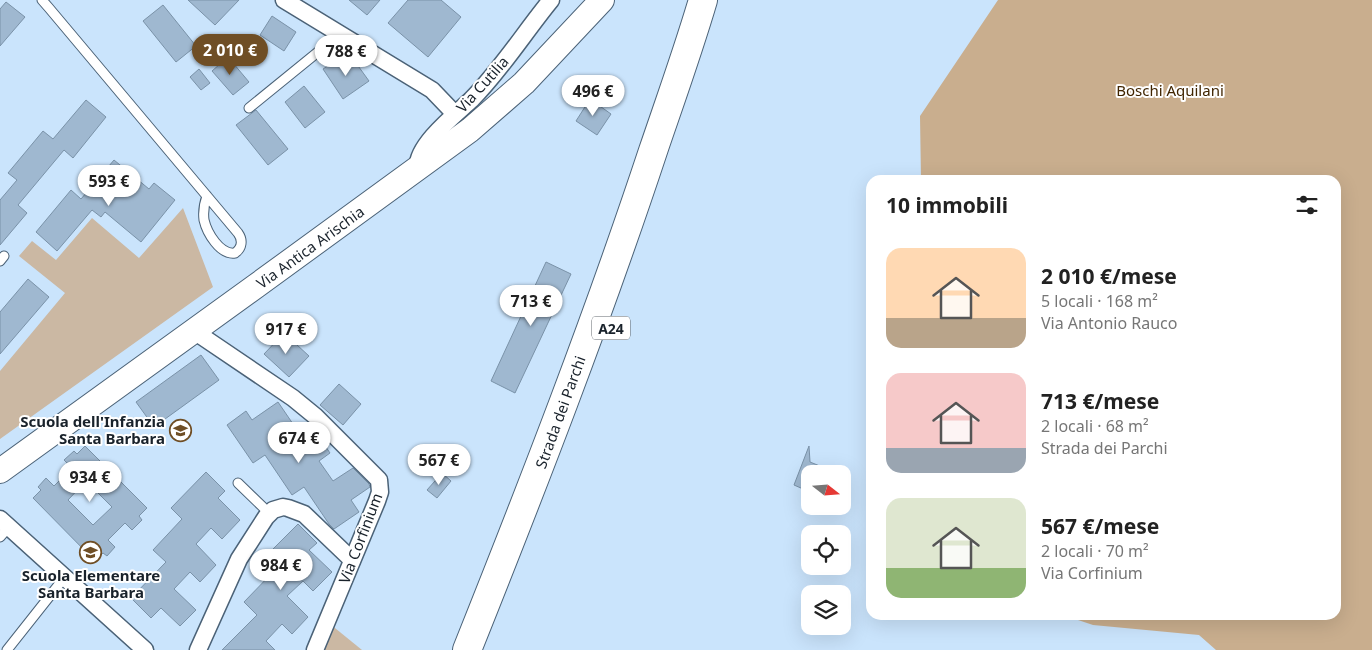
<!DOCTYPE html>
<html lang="it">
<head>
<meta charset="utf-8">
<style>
  :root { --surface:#fff; --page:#f6f6f6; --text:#222; --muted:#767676; --accent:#6f4e25 }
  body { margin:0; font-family:"Noto Sans",sans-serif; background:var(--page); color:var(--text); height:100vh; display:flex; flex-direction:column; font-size:19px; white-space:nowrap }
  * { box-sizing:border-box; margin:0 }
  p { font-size:16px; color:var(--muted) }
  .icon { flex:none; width:28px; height:28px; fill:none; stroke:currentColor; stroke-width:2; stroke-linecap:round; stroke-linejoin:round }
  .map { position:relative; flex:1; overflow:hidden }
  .sheet { position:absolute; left:866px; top:175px; width:475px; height:445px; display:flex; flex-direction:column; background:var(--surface); border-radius:15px; box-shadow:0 5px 20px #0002 }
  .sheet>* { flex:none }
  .needle { width:32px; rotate:107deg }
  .tools { position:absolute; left:801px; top:465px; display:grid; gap:10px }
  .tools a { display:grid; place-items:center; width:50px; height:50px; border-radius:10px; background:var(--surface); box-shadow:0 5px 20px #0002; font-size:25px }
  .price { position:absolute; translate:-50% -42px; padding:0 11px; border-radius:18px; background:#fff; color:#222; font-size:16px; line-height:32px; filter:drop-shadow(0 1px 2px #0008) }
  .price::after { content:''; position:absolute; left:50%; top:30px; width:15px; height:11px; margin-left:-8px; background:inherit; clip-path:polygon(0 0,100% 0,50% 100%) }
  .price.on { background:var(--accent); color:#fff }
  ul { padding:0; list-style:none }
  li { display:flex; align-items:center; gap:15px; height:125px; padding:0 20px }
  li span { display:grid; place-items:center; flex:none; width:140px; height:100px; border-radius:15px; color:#555 }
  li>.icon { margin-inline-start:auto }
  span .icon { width:60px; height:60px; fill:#fffc; stroke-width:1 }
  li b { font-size:21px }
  h2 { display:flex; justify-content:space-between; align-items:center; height:60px; padding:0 20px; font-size:21px }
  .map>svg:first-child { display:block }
  .green { fill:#cbb8a3 }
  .forest { fill:#c9ae8e }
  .building { fill:#9fb8d0; stroke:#7a92a8; fill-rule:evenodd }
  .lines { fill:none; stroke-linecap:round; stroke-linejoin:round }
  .lane-casing { stroke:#4b6277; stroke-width:11 }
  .street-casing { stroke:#4b6277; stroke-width:19 }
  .secondary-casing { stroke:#4b6277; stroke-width:26 }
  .highway-casing { stroke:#4b6277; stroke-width:30 }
  .lane { stroke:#fff; stroke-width:9 }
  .street { stroke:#fff; stroke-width:16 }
  .secondary { stroke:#fff; stroke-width:24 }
  .highway { stroke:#fff; stroke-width:28 }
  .labels { text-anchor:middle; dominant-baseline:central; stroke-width:4; stroke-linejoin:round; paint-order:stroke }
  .shield { fill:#fff; stroke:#5e646b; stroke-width:1 }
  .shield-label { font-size:14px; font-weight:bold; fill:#19222b }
  .street-label { font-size:15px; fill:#19222b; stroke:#fff }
  .park-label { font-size:15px; fill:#402500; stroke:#fff }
  .poi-label { font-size:15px; font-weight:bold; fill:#19222b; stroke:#fff; text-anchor:end }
</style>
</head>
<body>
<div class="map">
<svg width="1372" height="650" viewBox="0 0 1372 650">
  <rect width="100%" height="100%" fill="#cae4fc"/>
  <g class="green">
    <path d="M183,208L213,287L0,439V371L65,293L19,256L32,241L56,260L92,218L139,258Z"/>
    <path d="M330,624L362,650H319Z"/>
  </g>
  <path class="forest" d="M998,0H1372V650H1216L1199,635L1093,625L1063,615H1336V180H921L920,116Z"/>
  <g class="building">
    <path d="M188,0H239L215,25Z"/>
    <path d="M349,0H380L367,15Z"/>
    <path d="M408,0H441L461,17L428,57L388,23Z"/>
    <path d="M6,2L25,17L0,46V9Z"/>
    <path d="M163,5L196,46L176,62L143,21Z"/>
    <path d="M272,16L296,32L284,51L260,35Z"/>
    <path d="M228,57L249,82L233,95L212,71Z"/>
    <path d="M340,58L343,62L348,58L353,65L356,63L369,81L343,99L323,69Z"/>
    <path d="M199,69L210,83L201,90L190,77Z"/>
    <path d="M304,86L325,112L305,128L285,102Z"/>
    <path d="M590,99L611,114L597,135L576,121Z"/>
    <path d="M86,100L106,117L73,158L64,150L18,205L27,213L0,245V200L17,180L8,173L43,131L53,139Z"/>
    <path d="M256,110L288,149L268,165L236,125Z"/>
    <path d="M114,160L149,189L154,183L175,200L141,242L105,212L101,217L92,210L57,251L36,232L71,190L81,199Z"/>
    <path d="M546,262L571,274L515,393L491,381Z"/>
    <path d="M28,279L49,297L0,354V312Z"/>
    <path d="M284,333L309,356L289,377L264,354Z"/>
    <path d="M201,355L219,380L154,427L136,402Z"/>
    <path d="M339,384L361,404L343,425L320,405Z"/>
    <path d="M278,402L293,424L280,432L293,451L317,434L330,453L319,461L333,481L353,468L369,484L370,487L351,500L359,512L334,529L329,524L304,487L292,495L265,455L253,463L227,425L246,411L252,420Z"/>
    <path d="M85,446L147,508L139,516L142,520L132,530L125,523L108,540L115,547L107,556L103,553L95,561L33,498L41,490L38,487L46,478L54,486L72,468L64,460L74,451L77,454ZM86,481L112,507L93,525L68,500Z"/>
    <path d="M809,446L810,462L837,473L810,474V492L794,485Z"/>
    <path d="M206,472L225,491L218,498L240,520L222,539L211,528L196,544L216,565L200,582L190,572L174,589L196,610L180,626L161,608L151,618L131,598L166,562L153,550L182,519L171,508Z"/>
    <path d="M442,473L451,481L437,498L427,490Z"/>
    <path d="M298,524L317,543L309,550L332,572L313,591L303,581L287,596L308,617L292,634L282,624L266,641L275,650H222L257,615L244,602L274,571L262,560Z"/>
  </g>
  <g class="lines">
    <defs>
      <g id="lane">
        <path d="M42,0L49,8L238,233C243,240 242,248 235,253C220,255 207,233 204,220C203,212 204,204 207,196"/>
        <path d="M249,108L340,34"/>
        <path d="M0,261L4,256"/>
        <path d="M238,483L269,513"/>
        <path d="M0,537L8,528"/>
        <path d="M7,650L64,578"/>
      </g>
      <g id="street">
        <path d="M284,0L432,90L455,114"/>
        <path d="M418,168C415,146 456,114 471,100C501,70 524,33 551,0"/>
        <path d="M194,331L293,398L315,416L379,480L380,492L377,501L315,650"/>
        <path d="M0,519L145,650"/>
        <path d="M198,650L239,559L266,517L273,510L283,507L288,508L304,514L352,560"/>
      </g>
      <path id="secondary" d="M0,471L256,286L470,130L524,83L602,0"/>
      <path id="highway" d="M467,650C533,485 597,320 653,151C670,101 688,51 703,0"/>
    </defs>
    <use href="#lane" class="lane-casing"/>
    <use href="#street" class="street-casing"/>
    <use href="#secondary" class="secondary-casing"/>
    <use href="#highway" class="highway-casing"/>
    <use href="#lane" class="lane"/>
    <use href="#street" class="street"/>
    <use href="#secondary" class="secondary"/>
    <use href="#highway" class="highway"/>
  </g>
  <defs>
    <symbol id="school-ring" viewBox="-11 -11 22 22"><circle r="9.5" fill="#fff" stroke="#6f4e25" stroke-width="1.5"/><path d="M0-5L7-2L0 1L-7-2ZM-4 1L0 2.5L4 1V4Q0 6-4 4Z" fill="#6f4e25"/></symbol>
  </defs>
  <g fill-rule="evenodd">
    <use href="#school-ring" x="168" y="418" width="25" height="25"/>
    <use href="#school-ring" x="78" y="540" width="25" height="25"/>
  </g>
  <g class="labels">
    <rect class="shield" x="592" y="316.5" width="38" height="23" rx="4"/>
    <g class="shield-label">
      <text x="611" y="328">A24</text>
    </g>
    <g class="street-label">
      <text transform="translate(482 84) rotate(-48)">Via Cutilia</text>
      <text transform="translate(310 247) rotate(-36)">Via Antica Arischia</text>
      <text transform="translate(560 412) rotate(-70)">Strada dei Parchi</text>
      <text transform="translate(360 538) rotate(-69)">Via Corfinium</text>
    </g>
    <g class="park-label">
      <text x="1170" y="90">Boschi Aquilani</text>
    </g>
    <g class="poi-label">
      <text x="165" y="421">Scuola dell'Infanzia<tspan x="165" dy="17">Santa Barbara</tspan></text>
      <text x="91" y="575" text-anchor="middle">Scuola Elementare<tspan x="91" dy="17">Santa Barbara</tspan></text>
    </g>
  </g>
</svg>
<div class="tools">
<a><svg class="needle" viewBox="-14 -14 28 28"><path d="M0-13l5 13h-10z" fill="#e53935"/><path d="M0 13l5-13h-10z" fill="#767676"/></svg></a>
<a><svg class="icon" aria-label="locate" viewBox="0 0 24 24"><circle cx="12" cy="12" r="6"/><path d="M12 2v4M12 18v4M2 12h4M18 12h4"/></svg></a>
<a><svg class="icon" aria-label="layers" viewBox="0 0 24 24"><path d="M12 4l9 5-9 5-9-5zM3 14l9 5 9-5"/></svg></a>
</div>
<b class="price on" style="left:230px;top:76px">2 010 €</b>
<b class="price" style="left:346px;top:77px">788 €</b>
<b class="price" style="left:593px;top:117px">496 €</b>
<b class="price" style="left:109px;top:207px">593 €</b>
<b class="price" style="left:531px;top:327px">713 €</b>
<b class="price" style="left:286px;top:355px">917 €</b>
<b class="price" style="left:299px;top:464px">674 €</b>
<b class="price" style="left:439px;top:486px">567 €</b>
<b class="price" style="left:90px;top:503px">934 €</b>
<b class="price" style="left:281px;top:591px">984 €</b>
<section class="sheet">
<h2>10 immobili<svg class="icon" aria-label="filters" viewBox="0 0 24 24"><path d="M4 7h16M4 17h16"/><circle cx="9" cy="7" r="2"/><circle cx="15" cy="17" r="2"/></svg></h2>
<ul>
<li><span style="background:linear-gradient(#ffd9b3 70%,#b9a48a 0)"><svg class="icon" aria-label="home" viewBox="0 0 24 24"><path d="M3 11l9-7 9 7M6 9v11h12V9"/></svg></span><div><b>2 010 €/mese</b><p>5 locali · 168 m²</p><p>Via Antonio Rauco</p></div></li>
<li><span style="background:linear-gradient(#f6c9c9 75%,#9aa5b1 0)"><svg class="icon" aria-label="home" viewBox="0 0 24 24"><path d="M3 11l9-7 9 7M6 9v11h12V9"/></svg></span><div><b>713 €/mese</b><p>2 locali · 68 m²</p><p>Strada dei Parchi</p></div></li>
<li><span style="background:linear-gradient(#dfe7d0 70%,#8fb573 0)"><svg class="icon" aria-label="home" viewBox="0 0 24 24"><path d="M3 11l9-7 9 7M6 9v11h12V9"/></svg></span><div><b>567 €/mese</b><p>2 locali · 70 m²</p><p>Via Corfinium</p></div></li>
</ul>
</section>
</div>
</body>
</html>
